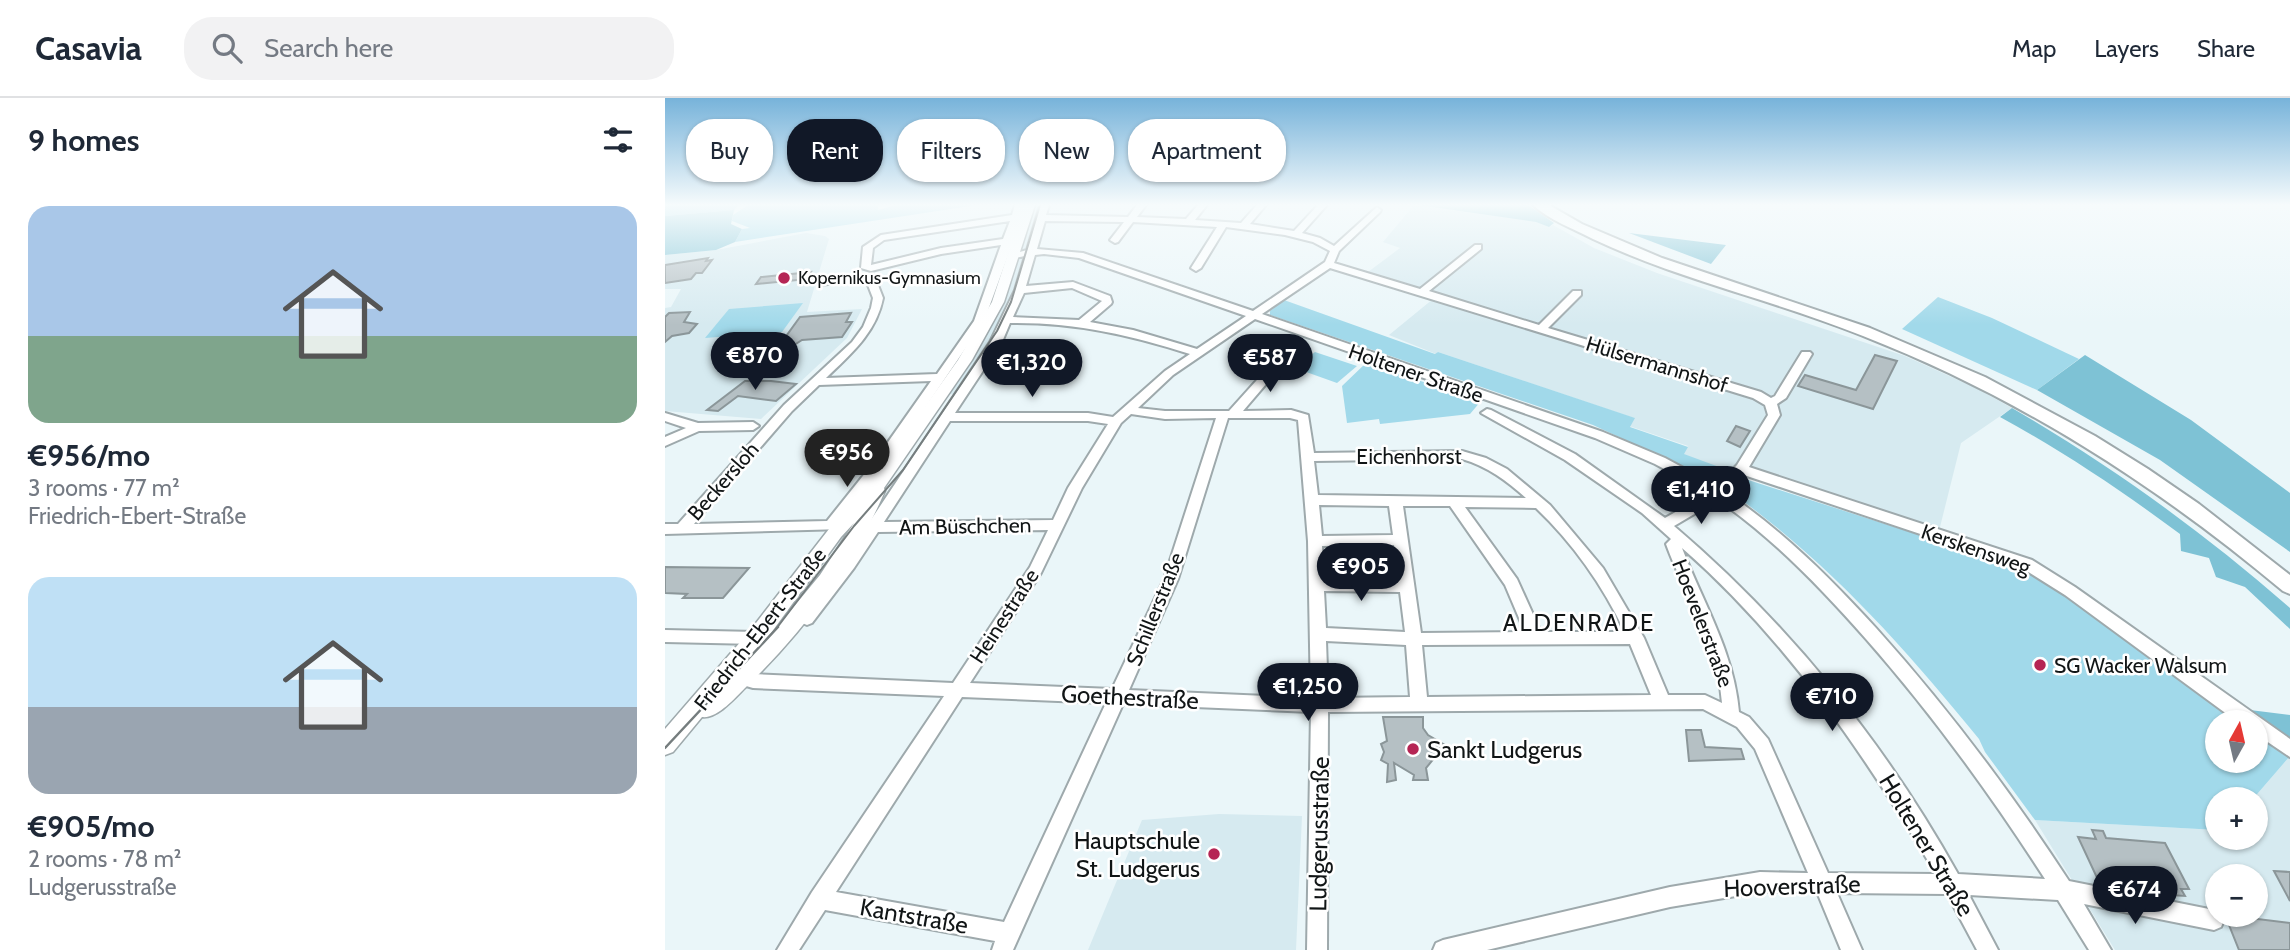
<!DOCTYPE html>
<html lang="en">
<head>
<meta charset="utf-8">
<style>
  :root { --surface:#fff; --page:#f2f2f3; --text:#1f2937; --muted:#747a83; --line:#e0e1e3; --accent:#111827 }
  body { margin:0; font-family:Cabin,sans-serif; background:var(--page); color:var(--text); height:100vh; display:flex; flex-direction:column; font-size:26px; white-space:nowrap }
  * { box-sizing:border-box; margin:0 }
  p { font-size:23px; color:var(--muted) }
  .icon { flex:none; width:38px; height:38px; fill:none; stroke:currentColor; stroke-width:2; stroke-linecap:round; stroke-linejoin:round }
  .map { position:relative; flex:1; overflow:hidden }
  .drawer { display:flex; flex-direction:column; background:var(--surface); width:665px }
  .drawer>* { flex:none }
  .hud { position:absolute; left:21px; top:21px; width:665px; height:63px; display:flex; gap:14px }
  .needle { width:46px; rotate:8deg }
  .tools { position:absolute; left:1540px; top:612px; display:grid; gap:14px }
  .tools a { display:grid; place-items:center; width:63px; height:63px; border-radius:50%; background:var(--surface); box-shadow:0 2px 5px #0004; font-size:35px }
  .price { position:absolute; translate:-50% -60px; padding:0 16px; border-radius:24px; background:var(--accent); color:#fff; font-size:23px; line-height:46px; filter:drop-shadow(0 2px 4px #0008) }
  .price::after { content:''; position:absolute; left:50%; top:42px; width:21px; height:16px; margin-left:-10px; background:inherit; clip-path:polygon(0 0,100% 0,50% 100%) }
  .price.on { background:#222; color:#fff }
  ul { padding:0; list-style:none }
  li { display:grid; align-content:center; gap:14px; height:371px; padding:0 28px }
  li span { display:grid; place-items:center; height:217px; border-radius:21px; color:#555 }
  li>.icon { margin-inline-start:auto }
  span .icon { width:126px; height:126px; fill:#fffc; stroke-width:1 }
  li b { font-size:30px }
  h2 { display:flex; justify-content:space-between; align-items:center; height:84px; padding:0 28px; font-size:30px }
  .chip { padding:0 24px; border-radius:28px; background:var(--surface); box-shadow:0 2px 5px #0004; font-size:24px; line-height:63px }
  .chip.on { background:var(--accent); color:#fff }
  header { display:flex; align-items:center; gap:42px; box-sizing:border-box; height:98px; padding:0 35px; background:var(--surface); border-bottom:2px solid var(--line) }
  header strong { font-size:33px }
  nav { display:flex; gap:38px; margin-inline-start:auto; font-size:24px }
  .search { width:490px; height:63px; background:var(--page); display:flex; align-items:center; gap:18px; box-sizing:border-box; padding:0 24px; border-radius:28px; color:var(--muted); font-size:26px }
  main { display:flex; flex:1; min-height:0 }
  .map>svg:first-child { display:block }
  .built { fill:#d6eaf0; fill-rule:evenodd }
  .green { fill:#a1d9ea }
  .forest { fill:#7ec2d5 }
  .building { fill:#b5c0c4; stroke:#8b9699; stroke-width:2 }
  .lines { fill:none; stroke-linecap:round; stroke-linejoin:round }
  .minor-casing { stroke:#9ea9ac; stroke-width:4 }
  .major-casing { stroke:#9ea9ac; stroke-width:3 }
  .highway-casing { stroke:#9ea9ac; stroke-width:4 }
  .minor { fill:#fff; fill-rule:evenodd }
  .major { fill:#fff; fill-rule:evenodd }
  .highway { fill:#fff; fill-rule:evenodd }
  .tram-far1 { stroke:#757d7e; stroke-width:2 }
  .tram { stroke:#757d7e; stroke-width:2.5 }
  .poi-dot { fill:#b52554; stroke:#fff; stroke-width:2.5 }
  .labels { text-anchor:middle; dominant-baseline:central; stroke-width:5; stroke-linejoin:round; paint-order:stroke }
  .far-poi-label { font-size:18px; fill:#111516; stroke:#fff; text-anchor:start }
  .street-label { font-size:21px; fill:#111516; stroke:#fff }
  .poi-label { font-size:21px; fill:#111516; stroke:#fff; text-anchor:start }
  .quarter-label { font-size:24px; letter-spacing:2px; fill:#111516; stroke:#fff }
  .near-street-label { font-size:24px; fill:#111516; stroke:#fff }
  .near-poi-label { font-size:24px; fill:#111516; stroke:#fff; text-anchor:start }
</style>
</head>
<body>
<header>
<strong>Casavia</strong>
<div class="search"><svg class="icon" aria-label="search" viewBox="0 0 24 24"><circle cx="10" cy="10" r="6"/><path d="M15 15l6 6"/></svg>Search here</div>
<nav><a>Map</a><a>Layers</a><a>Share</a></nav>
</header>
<main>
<section class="drawer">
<h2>9 homes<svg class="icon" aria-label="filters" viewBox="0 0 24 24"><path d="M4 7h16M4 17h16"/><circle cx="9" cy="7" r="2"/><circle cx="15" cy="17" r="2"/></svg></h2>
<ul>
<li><span style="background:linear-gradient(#a9c7e8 60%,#7fa58c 0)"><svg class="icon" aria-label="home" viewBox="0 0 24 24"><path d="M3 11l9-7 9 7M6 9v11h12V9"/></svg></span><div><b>€956/mo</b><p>3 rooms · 77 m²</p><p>Friedrich-Ebert-Straße</p></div></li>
<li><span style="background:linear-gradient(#bfe0f5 60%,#9aa5b1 0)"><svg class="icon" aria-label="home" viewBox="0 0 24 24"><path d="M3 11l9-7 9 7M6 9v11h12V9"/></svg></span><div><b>€905/mo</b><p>2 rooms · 78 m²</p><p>Ludgerusstraße</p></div></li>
</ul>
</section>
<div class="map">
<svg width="1625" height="852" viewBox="0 0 1625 852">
  <rect width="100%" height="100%" fill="#eaf6f9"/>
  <g class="built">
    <path d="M370,107H377L344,214L292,297L284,296L335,215Z"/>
    <path d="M749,107L871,124L884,129L888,127L929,150L992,175L1240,258L1311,290L1347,310L1296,345L1273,437L1080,376L1069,377L1018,356L1023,348L964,328L969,320L773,254L771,256L724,237L768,201L712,183L718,178L703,174L735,150L718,144Z"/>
    <path d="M141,135L160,138L164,141L142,214L197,211L182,240L96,321L0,313V210L6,209L16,191H0V157L51,152Z"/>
    <path d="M1625,658V852H1450L1370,722L1552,732V740H1591V702H1587ZM1552,779H1591V817H1552Z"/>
    <path d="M554,716L637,718L631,852H423L477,722Z"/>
  </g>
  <g class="green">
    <path d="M0,107H74L69,112L0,118Z"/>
    <path d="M83,107H213V112L231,107H312L70,144L77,131L85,130L67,123L68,117Z"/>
    <path d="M1273,199L1327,220L1414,261L1372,292L1237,231Z"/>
    <path d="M619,202L770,256L773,254L970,320L965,329L1023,349L1019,356L1065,373L1054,381L1040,379L928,327L605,217V213Z"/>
    <path d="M138,205L117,234L40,240L64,211Z"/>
    <path d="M650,254L692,268L672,285L630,270Z"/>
    <path d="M701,265L816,303L805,316L715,326L714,321L682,325L677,288Z"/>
    <path d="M1077,380L1276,444L1278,441L1354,466L1378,479L1581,625H1552V663H1591V632L1625,658L1587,702H1552V732L1370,722L1320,654L1314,641C1241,551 1165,466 1071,398L1068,390Z"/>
  </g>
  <g class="forest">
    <path d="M753,107H863L889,125L884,129L871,124Z"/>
    <path d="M69,112L66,126L77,131L70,144L51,152L0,157V118Z"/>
    <path d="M964,135L1061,147L1046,166Z"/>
    <path d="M1420,257L1526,322L1625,395V454L1495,362L1372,292Z"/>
    <path d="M1347,310C1447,368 1538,434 1625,510V531L1580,489L1551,479L1544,460L1516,453L1515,436C1457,393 1398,353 1335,319Z"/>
    <path d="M1577,611L1625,617V645Z"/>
  </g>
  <g class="building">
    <path d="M43,160L41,163L47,162L37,175H31L26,181L0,185V167Z"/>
    <path d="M146,174L142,181L91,186L96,179Z"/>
    <path d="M25,214L19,224L32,226L24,235L7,238L0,244V219L4,215Z"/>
    <path d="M186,215L181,224H187L177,239L137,242L126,249L114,248L135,219Z"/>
    <path d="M1210,257L1232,263L1208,311L1133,288L1140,277L1191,292Z"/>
    <path d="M80,283H106L131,286L111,303L73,298L53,313L42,312Z"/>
    <path d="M1071,328L1085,333L1075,349L1062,343Z"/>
    <path d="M0,469L84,470L58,500H18L22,496L0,495Z"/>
    <path d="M718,619H758V630L763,637L780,647L761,670L763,682H748L749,677L729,665L731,682L722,684L723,666L716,662L719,654L716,646L722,643Z"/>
    <path d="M1021,632H1036L1040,649L1076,651L1079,661L1024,663Z"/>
    <path d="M1427,732L1438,733L1441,740L1500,745L1524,791H1516L1520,798L1488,796L1484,787L1434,784L1413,739L1431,741Z"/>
    <path d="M1609,773L1625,774V803Z"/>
    <path d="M1560,817L1625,825V852H1574Z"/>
  </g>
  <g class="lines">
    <defs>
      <g id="minor">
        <path d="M350,107H359L357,119L319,223L219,370L177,424L181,428L179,431L0,436V426H13L119,307L187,244L198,229L206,210L208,200L201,182L154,187L149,184L150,182L209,177L218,200C211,235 186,256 161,280L272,276L309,223L336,147L276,156L206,173L196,170L198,149L216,137L347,117ZM345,123L338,141L276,150L206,167L208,150L219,142ZM266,283L209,364L162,423L29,426L127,313L154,287Z"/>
        <path d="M375,107H384L381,117L463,119L472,107H481L472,119L521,121L533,107H542L530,122L576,125L592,107H601L585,126L629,133L653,107H662L637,135L655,140L669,148L712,109L716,112L715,114L674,153L669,165L755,191L810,147H816V151L764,193L874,227L908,193H916V197L883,230L1096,294L1106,300L1110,298L1137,254H1145L1147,256L1121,300L1112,306L1115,317L1084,369L1367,462L1410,489L1625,641V659L1591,636V625H1574L1400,497L1357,470L1079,377L1062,395C1118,433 1165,480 1211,530C1282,609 1346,694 1404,783L1549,812L1552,813V817H1557L1559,822L1556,829L1549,832L1419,806L1446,852H1424L1393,802L1304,797L1333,852H1312L1282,796L1172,795L1197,852H1176L1152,794H1095L1005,809L822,852H768L771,845L778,842L1005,789L1095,774L1143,775L1090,651L1072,629L1038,611L663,614L662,852H642L646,614L458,606L348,852H327L330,843L160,812L134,852H112L147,794L279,598L88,590L64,583L62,578L64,573L70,571L88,576L288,585L365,469L383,432L213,434L189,470L147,525L142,527L137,525L134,521L179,462L325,244L350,192L360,158L349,160L344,157L362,152ZM380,123L459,124L445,142L450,145L453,144L468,124L552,129L526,170L531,173L536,170L561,129L620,137L648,144L665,153L660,164L588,213L418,155L372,151ZM379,156L414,160L581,218L532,251L468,232L425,224L446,206L447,204L445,198L408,184L361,188L370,157ZM665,170L1088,300L1100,307L1103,317L1072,367L1052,388L1000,360L938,334L597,216ZM407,190L437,203L414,222L348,219L359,195ZM590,221L930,340L990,366L1044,395L1000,420L910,356L826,312L822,311L816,315L900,362L977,415L1006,441L1001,446C1020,498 1053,548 1057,605L1040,597H1003L979,540L938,470L885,407L842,371L821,360L797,353L649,355L643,317L626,312L578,313L625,258V254H617L564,313H500L473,310L508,277ZM345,225C408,224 466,237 525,256L500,273L448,319L423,315H290L337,244ZM466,316L500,321L551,320L499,481L447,591L305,585L376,475L417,390L456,325ZM563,320H625L633,322L643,443L646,600L464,592L513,481ZM285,323H423L443,326L403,390L388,422L219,424ZM797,361C822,368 842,383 861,400L653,397L649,363ZM1053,402C1109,441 1156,490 1201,541C1267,616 1326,697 1380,781L1293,776C1220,645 1123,525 1009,428ZM654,407L724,408L728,437L657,438ZM738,408H785L840,487L860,534L756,535ZM800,409L871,410C908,445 938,488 960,534H876L852,481ZM729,447L734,482L659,481L657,448ZM1017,450C1122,542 1200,657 1271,776L1163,775L1103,641L1084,619L1074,614C1069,554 1038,505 1017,450ZM659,493L735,494L740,534L661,530ZM661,543L741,547L745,599L663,600ZM965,546L986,597L762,599L757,547ZM297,599L441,605L339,824L171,794Z"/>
        <path d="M0,315L33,325L88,324L94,328L88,332L34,333L0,348V339L21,330L0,323Z"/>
        <path d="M0,532L91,534L97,536L99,540L97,544L91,546L0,544Z"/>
      </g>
      <path id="major" d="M359,107H370L339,204L307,262L219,390L220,393C188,468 139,533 80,590C70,600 52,621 37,619L8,654L0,657V631L84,534L164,431L212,376L293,262L327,204ZM189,425L155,477L98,546L176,439Z"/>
      <path id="highway" d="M868,107H884L917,126L997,160L1205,230L1320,279L1430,338L1483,371L1534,406L1625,477V496L1618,493C1490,386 1354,299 1198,238C1109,202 1015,182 928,141C909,131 884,122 868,107Z"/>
    </defs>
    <use href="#minor" class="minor-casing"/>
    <use href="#major" class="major-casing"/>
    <use href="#highway" class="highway-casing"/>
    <use href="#minor" class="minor"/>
    <use href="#major" class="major"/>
    <use href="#highway" class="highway"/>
    <path class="tram-far1" d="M111,531L189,428L238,372L332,233L346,204L375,107"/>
    <path class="tram" d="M0,650L113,529"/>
  </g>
  <linearGradient id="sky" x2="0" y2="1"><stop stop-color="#77b3da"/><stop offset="0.47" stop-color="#f6fbfc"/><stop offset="1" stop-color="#f6fbfc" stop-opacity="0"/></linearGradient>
  <rect width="1625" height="227" fill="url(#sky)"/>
  <g class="poi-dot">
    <circle cx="119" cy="180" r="7"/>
    <circle cx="1375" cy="567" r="7"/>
    <circle cx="748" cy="651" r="7"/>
    <circle cx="549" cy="756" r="7"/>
  </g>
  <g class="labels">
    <g class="far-poi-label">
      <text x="133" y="180">Kopernikus-Gymnasium</text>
    </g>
    <g class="street-label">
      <text transform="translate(992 266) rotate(17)">Hülsermannshof</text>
      <text transform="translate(751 275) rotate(19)">Holtener Straße</text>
      <text x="744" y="358">Eichenhorst</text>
      <text transform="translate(58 383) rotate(-49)">Beckersloh</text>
      <text transform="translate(300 428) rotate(-1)">Am Büschchen</text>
      <text transform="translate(1311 451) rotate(19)">Kerskensweg</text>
      <text transform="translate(490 511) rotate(-68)">Schillerstraße</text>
      <text transform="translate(339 518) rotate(-57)">Heinestraße</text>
      <text transform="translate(1038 525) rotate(69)">Hoevelerstraße</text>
      <text transform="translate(95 531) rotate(-52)">Friedrich-Ebert-Straße</text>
    </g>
    <g class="poi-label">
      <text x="1389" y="567">SG Wacker Walsum</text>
    </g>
    <g class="quarter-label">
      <text x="914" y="524">ALDENRADE</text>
    </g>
    <g class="near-street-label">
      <text transform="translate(465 599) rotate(3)">Goethestraße</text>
      <text transform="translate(654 736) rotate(-89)">Ludgerusstraße</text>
      <text transform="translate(1262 747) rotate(59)">Holtener Straße</text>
      <text transform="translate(1127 788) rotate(-2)">Hooverstraße</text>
      <text transform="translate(249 818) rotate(10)">Kantstraße</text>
    </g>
    <g class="near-poi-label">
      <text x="762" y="651">Sankt Ludgerus</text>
      <text x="535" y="742" text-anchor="end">Hauptschule<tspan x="535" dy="28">St. Ludgerus</tspan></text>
    </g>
  </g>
</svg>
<div class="tools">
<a><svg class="needle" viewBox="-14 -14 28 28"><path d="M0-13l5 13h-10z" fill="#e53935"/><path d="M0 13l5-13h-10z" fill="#747a83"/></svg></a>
<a>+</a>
<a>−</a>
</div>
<b class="price" style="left:90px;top:294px">€870</b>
<b class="price" style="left:605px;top:296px">€587</b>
<b class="price" style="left:367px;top:301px">€1,320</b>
<b class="price on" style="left:182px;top:391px">€956</b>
<b class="price" style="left:1036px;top:428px">€1,410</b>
<b class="price" style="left:696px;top:505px">€905</b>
<b class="price" style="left:643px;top:625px">€1,250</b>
<b class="price" style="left:1167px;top:635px">€710</b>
<b class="price" style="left:1470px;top:828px">€674</b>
<div class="hud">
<a class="chip">Buy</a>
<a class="chip on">Rent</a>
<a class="chip">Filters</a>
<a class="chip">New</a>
<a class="chip">Apartment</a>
</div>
</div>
</main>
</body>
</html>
